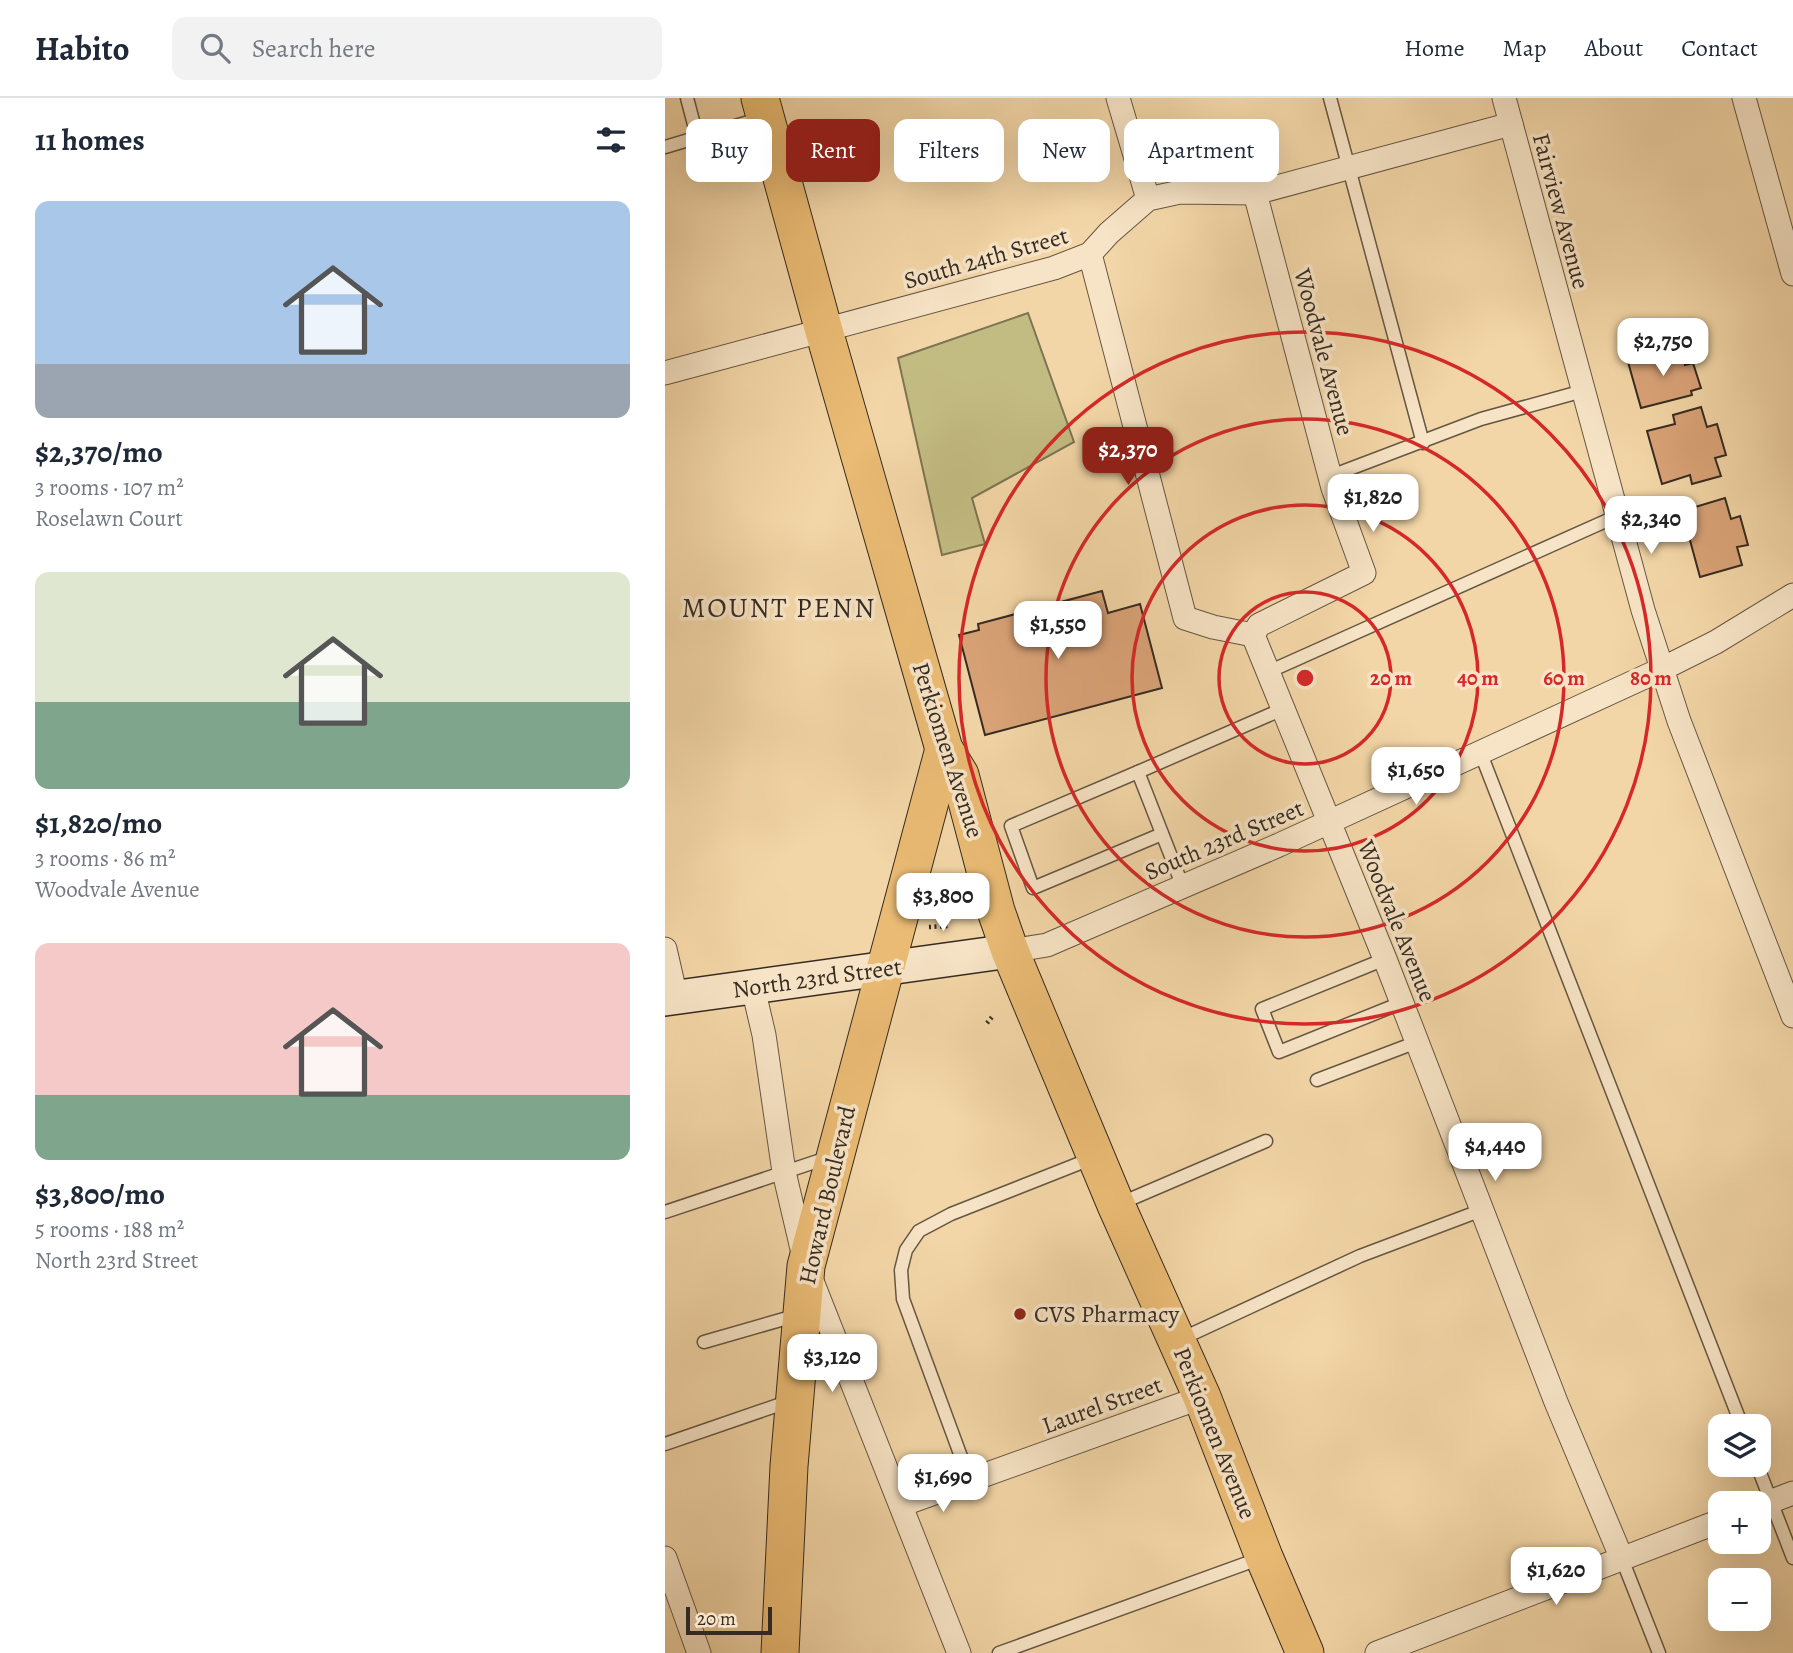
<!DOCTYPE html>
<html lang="en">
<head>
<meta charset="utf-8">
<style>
  :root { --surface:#fff; --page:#f2f2f3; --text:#1f2937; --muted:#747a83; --line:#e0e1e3; --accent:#8f2418 }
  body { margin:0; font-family:Alegreya,serif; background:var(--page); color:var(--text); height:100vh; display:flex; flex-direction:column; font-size:26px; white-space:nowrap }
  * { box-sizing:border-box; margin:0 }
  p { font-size:23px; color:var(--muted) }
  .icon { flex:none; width:38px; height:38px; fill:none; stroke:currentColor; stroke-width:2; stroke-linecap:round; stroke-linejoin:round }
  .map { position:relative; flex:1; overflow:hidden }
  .panel { display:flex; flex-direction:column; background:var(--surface); width:665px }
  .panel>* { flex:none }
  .banner { position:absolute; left:21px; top:21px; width:665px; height:63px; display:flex; gap:14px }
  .fabs { position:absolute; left:1043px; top:1316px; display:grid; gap:14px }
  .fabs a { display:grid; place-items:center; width:63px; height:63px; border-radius:14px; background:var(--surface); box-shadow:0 7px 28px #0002; font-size:35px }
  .scale { position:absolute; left:21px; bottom:18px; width:86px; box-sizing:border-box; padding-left:7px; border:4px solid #362b22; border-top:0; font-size:19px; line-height:24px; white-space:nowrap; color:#362b22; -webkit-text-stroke:5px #f7e4c6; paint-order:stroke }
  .price { position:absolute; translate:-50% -60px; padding:0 16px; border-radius:14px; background:#fff; color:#222; font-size:23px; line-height:46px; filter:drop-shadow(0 2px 4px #0008) }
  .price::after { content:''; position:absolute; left:50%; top:42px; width:21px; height:16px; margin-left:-10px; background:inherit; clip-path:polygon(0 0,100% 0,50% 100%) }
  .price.active { background:var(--accent); color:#fff }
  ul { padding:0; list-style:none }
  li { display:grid; align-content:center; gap:14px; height:371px; padding:0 35px }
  li span { display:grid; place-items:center; height:217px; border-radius:14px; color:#555 }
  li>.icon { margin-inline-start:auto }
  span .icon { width:126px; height:126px; fill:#fffc; stroke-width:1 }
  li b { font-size:30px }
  h2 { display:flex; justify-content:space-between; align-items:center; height:84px; padding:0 35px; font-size:30px }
  .chip { padding:0 24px; border-radius:14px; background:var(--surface); box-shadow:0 7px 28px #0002; font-size:24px; line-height:63px }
  .chip.active { background:var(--accent); color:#fff }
  header { display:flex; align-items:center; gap:42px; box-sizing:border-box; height:98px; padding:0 35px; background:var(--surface); border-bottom:2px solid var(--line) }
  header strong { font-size:33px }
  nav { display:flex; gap:38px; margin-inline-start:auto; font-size:24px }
  .search { width:490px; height:63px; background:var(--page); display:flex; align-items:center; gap:18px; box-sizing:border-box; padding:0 24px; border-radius:14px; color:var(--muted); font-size:26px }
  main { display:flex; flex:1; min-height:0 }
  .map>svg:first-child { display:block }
  .green { fill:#c3bc82; stroke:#7c7452; stroke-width:2 }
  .building { fill:#daa378; stroke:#362b22; stroke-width:2 }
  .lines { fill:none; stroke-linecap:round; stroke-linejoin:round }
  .lane-casing { stroke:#655643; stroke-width:15 }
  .street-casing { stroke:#655643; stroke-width:25 }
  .secondary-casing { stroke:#362b22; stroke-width:36 }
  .primary-casing { stroke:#362b22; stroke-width:39 }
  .path { stroke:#362b22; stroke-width:4.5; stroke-dasharray:2 3.5; stroke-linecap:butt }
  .lane { stroke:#f7e4c6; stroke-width:12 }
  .street { stroke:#f7e4c6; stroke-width:23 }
  .secondary { stroke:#f7e4c6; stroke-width:33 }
  .primary { stroke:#eabb74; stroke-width:37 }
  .tree { fill:#9a8868 }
  .ring { fill:none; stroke:#d62828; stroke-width:3.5 }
  .poi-dot { fill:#8f2418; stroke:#f7e4c6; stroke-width:2.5 }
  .labels { text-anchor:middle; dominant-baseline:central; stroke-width:7; stroke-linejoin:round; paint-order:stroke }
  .street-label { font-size:24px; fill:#362b22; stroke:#f7e4c6 }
  .poi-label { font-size:24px; fill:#362b22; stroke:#f7e4c6; text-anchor:start }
  .quarter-label { font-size:28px; letter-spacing:2px; fill:#362b22; stroke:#f7e4c6 }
  .centre { fill:#d62828; stroke:#f7e4c6; stroke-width:3.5 }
  .ring-label { font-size:21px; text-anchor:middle; font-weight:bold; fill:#d62828; stroke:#f7e4c6; stroke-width:7; stroke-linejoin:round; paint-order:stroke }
</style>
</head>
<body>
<header>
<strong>Habito</strong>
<div class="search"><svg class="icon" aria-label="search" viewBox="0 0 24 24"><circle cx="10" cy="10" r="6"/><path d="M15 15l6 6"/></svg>Search here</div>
<nav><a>Home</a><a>Map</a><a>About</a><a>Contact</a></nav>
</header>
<main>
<section class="panel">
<h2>11 homes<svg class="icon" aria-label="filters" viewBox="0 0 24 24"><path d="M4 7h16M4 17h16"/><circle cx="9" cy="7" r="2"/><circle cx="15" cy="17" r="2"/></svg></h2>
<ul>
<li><span style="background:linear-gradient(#a9c7e8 75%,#9aa5b1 0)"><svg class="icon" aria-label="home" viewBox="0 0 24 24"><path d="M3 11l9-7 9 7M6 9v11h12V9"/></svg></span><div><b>$2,370/mo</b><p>3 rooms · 107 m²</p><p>Roselawn Court</p></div></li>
<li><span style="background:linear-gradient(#dfe7d0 60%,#7fa58c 0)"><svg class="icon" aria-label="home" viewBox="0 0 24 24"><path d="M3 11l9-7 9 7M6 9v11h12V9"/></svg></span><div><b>$1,820/mo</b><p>3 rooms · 86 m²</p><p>Woodvale Avenue</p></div></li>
<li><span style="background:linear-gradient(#f6c9c9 70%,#7fa58c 0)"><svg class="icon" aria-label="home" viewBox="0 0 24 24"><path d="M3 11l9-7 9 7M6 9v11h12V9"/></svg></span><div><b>$3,800/mo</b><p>5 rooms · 188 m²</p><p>North 23rd Street</p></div></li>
</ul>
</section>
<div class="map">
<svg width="1128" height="1555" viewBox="0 0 1128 1555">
  <rect width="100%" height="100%" fill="#f3d6a7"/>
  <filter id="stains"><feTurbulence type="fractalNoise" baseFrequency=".00286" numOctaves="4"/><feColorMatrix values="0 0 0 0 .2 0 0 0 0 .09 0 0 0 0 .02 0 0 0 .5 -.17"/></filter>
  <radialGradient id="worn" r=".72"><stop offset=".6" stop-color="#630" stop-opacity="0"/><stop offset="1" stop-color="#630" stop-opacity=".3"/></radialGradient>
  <path class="green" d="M363,215L409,344L307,400L320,446L277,457L233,260Z"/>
  <g class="building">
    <path d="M1015,251L1020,267L1028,265L1036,290L1026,293L1027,297L976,310L963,264Z"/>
    <path d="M1036,309L1042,329L1052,326L1061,357L1050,360L1056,378L1027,386L1025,377L997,386L982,333L1010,326L1008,317Z"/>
    <path d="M1060,400L1066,421L1075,418L1083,447L1072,449L1077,467L1035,479L1017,413Z"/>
    <path d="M437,493L443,515L475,506L497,590L320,637L294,537L314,532L313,526Z"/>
  </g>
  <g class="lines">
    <defs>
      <g id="lane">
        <path d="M22,0L32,38"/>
        <path d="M665,0L758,345"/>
        <path d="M0,49L97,20"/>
        <path d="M666,378L816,321L918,293"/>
        <path d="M603,574L952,418"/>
        <path d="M816,656L1077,1328"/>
        <path d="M473,674L346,728L368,790L497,736"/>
        <path d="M518,789L473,674L618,611"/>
        <path d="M720,861L597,911L614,954L736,905"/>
        <path d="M652,982L752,944"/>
        <path d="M454,1106L601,1043"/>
        <path d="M0,1114L165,1059"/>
        <path d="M516,1241L695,1158L817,1112"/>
        <path d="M39,1244L133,1217"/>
        <path d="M0,1346L125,1303"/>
        <path d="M1092,1367L1128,1460"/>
        <path d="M305,1383L238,1201L236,1172L241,1152L254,1133L286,1116L428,1060"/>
        <path d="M957,1461L994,1555"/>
        <path d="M334,1555L596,1460"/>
      </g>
      <g id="street">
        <path d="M453,0L483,101"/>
        <path d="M839,0L978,512L1014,623L1128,918"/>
        <path d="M1079,0L1128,176"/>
        <path d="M590,95L668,390L699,475L594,527L588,537L720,861L891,1304L957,1461"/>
        <path d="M425,156L520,520L548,529L588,537"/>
        <path d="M0,275L389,170L425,156L444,135L483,101L515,94L590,95L846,26"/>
        <path d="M0,851L11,899"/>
        <path d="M345,853L382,847L614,747L997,571L1051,544L1128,497"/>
        <path d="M88,890L99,937L119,1074L141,1168L294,1555"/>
        <path d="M236,1407L537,1299"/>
        <path d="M1094,1408L1128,1395"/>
        <path d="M0,1460L34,1555"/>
        <path d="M712,1555L1055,1423"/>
      </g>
      <path id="secondary" d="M0,901L345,853"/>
      <g id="primary">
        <path d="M95,0L159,233L279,651L295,677L331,813L345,853L451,1107L537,1299L599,1459L640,1555"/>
        <path d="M115,1555L124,1368L141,1168L279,651"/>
      </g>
    </defs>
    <use href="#lane" class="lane-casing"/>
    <use href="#street" class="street-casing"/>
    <use href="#secondary" class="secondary-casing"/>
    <use href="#primary" class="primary-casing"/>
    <g class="path">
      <path d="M264,829L283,828"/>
      <path d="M322,925L327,919"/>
    </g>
    <use href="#lane" class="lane"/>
    <use href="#street" class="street"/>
    <use href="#secondary" class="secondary"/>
    <use href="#primary" class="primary"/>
  </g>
  <circle class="tree" cx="276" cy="809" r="10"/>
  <g class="ring">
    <circle cx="640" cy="580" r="86"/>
    <circle cx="640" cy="580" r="173"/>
    <circle cx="640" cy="580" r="259"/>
    <circle cx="640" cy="580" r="346"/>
  </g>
  <circle class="poi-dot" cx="355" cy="1216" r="7"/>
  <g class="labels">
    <g class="street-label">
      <text transform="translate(896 113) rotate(75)">Fairview Avenue</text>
      <text transform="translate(321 160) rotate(-16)">South 24th Street</text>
      <text transform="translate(659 254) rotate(75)">Woodvale Avenue</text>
      <text transform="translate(283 652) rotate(72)">Perkiomen Avenue</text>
      <text transform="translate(559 742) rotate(-23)">South 23rd Street</text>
      <text transform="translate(732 823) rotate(68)">Woodvale Avenue</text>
      <text transform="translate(152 880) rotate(-8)">North 23rd Street</text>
      <text transform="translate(162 1097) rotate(-77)">Howard Boulevard</text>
      <text transform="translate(437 1307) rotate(-20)">Laurel Street</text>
      <text transform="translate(550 1335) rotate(68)">Perkiomen Avenue</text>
    </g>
    <g class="poi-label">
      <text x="369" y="1216">CVS Pharmacy</text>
    </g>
    <g class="quarter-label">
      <text x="114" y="510">MOUNT PENN</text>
    </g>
  </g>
  <circle cx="640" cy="580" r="10" class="centre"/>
  <g class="ring-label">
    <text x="726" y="587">20 m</text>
    <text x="813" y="587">40 m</text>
    <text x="899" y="587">60 m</text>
    <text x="986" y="587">80 m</text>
  </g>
  <rect width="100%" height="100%" filter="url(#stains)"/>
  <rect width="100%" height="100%" fill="url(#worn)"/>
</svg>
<div class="fabs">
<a><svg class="icon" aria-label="layers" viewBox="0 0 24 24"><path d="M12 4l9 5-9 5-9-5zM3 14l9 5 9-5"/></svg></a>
<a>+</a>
<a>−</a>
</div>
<div class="scale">20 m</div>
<b class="price" style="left:998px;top:280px">$2,750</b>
<b class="price active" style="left:463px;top:389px">$2,370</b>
<b class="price" style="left:708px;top:436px">$1,820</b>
<b class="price" style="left:986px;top:458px">$2,340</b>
<b class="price" style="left:393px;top:563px">$1,550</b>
<b class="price" style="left:751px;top:709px">$1,650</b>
<b class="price" style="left:278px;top:835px">$3,800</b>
<b class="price" style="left:830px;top:1085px">$4,440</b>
<b class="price" style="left:167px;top:1296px">$3,120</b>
<b class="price" style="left:278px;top:1416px">$1,690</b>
<b class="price" style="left:891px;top:1509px">$1,620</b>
<div class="banner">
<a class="chip">Buy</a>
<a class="chip active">Rent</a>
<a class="chip">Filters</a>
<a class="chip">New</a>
<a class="chip">Apartment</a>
</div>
</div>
</main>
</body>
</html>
